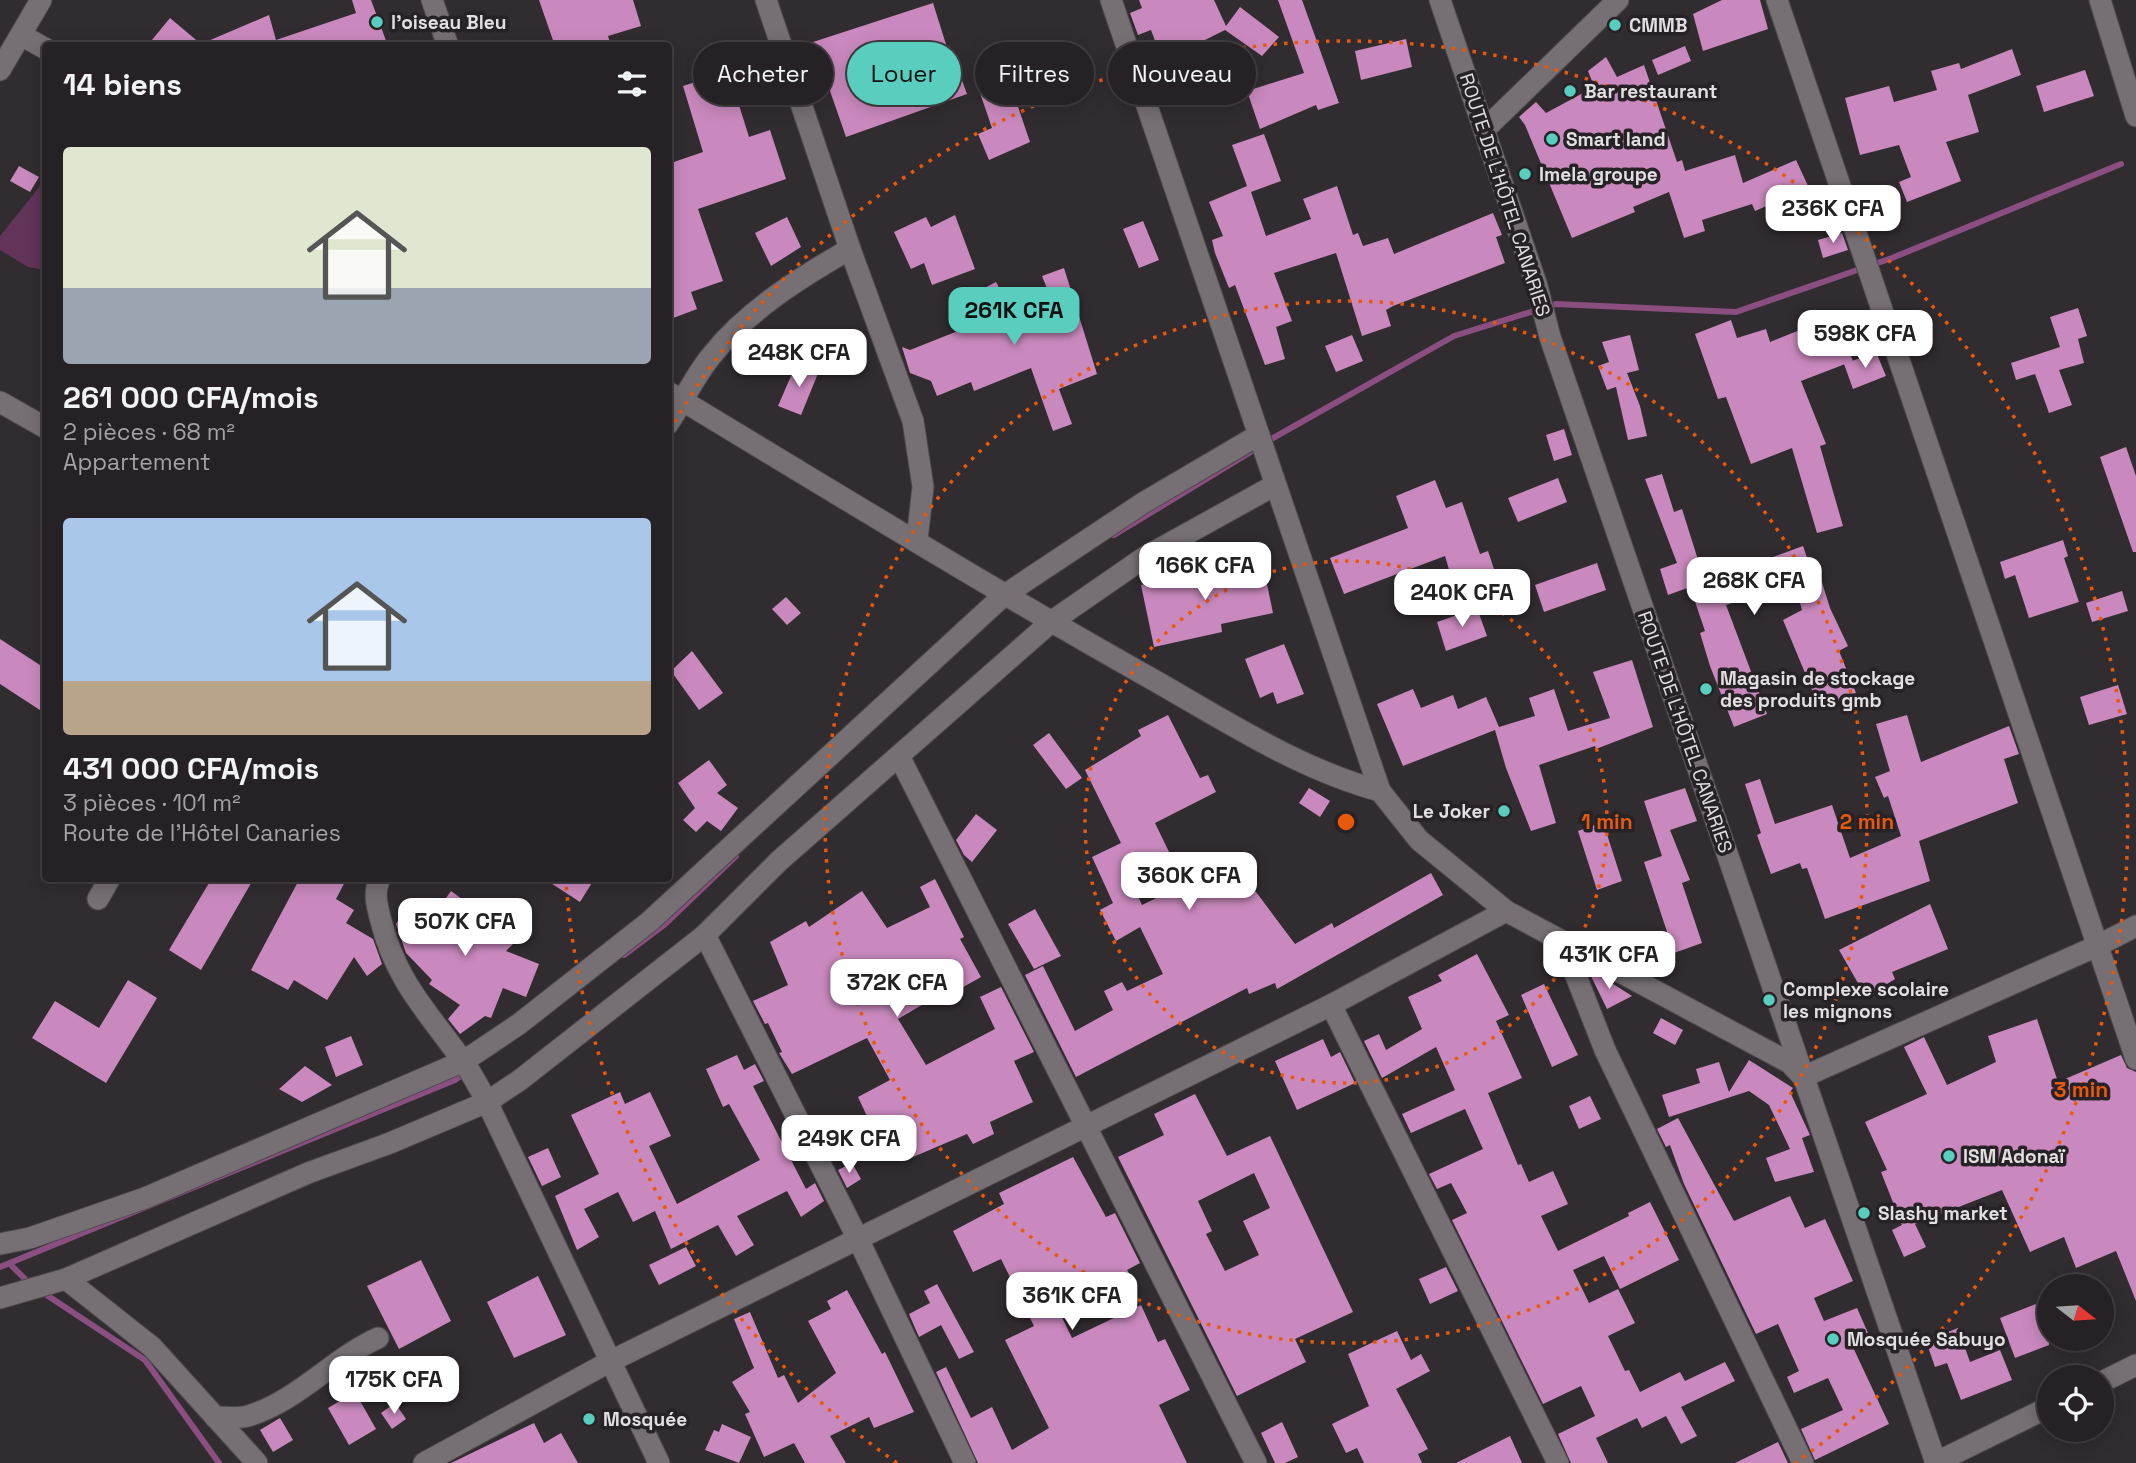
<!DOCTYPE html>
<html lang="fr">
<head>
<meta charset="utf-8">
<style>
  :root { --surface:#252124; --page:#2d292c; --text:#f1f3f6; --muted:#a3a3a6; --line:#423e41; --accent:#59cebe }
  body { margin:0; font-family:"Space Grotesk",sans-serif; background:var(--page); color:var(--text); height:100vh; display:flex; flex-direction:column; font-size:26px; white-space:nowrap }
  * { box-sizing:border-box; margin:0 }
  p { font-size:23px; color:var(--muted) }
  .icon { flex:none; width:38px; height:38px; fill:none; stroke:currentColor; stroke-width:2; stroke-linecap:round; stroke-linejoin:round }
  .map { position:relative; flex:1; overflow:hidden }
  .details { position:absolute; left:42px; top:42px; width:630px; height:840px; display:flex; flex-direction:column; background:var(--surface); border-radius:7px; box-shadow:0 4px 18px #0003,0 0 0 2px var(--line) }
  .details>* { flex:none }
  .top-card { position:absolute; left:693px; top:42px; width:665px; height:63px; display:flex; gap:14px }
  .needle { width:46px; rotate:107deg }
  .controls { position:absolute; left:2037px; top:1274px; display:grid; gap:14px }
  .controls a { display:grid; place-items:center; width:77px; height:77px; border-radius:50%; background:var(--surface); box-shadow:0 4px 18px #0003,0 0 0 2px var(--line); font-size:35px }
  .price { position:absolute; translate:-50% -60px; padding:0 16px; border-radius:14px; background:#fff; color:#222; font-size:23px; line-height:46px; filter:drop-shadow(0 2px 4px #0008) }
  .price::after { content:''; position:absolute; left:50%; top:42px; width:21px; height:16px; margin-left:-10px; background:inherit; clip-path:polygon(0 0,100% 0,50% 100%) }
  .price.active { background:var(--accent); color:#111 }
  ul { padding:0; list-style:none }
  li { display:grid; align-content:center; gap:14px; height:371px; padding:0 21px }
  li span { display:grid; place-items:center; height:217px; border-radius:7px; color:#555 }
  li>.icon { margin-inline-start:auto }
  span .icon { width:126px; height:126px; fill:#fffc; stroke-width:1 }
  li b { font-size:30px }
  h2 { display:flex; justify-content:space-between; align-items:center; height:84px; padding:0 21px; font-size:30px }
  .pill { padding:0 24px; border-radius:32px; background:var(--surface); box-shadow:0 4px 18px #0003,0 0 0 2px var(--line); font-size:24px; line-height:63px }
  .pill.active { background:var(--accent); color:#111 }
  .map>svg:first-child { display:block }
  .green { fill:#62345a }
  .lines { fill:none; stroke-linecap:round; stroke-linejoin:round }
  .stream { stroke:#8a4e80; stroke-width:6 }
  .building { fill:#ca89be; fill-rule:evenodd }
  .street-casing { stroke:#4d494d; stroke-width:23 }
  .secondary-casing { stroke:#4d494d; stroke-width:23 }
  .street { stroke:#766f74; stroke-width:21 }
  .secondary { stroke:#766f74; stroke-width:21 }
  .ring { fill:none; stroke:#e8590c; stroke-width:3.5; stroke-dasharray:3.5 7 }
  .poi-dot { fill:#59cebe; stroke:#272226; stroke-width:2.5 }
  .labels { text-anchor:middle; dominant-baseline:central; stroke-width:7; stroke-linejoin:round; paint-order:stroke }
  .poi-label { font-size:19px; font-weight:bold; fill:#e2dfe2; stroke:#272226; text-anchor:start }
  .street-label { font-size:19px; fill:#e2dfe2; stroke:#272226 }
  .centre { fill:#e8590c; stroke:#272226; stroke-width:3.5 }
  .ring-label { font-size:21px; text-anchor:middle; font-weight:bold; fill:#e8590c; stroke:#272226; stroke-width:7; stroke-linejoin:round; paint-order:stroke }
</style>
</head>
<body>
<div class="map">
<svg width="2136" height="1463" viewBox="0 0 2136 1463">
  <rect width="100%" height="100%" fill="#312c30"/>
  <path class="green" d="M45,180V270L28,267L0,250V236Z"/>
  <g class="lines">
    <g class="stream">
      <path d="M1266,442L1454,336L1556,304L1736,312L1892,258L2121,164"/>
      <path d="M1114,535L1254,450"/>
      <path d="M624,955L665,924L736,856"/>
      <path d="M11,1265L30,1284"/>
      <path d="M0,1267L455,1080L466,1072"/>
      <path d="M42,1292L145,1360L219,1463"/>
    </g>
  </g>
  <g class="building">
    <path d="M352,0H371L388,46H147L170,18L201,44L269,15L276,40L356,13Z"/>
    <path d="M539,0H633L641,26L608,36L611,46H555Z"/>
    <path d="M1139,0H1214L1226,26L1240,7L1279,37L1262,56L1225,30L1193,46L1191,42L1160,54L1151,30L1138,35L1130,13L1142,8Z"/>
    <path d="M1278,0H1302L1339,103L1318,110L1316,105L1260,129L1247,91L1304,73Z"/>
    <path d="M1722,0H1760L1768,29L1703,51L1693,14Z"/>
    <path d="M933,3L950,57L953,56L967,94L846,137L813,42Z"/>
    <path d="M1406,39L1412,67L1361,80L1355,51Z"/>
    <path d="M1685,46L1691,61L1658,75L1652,60Z"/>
    <path d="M2012,49L2021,75L1968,95L1979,132L1946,142L1961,181L1907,202L1899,182L1911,177L1899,145L1860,155L1845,98L1889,86L1894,102L1937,90L1931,71L1959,63L1961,69Z"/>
    <path d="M1606,57L1617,77L1644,65L1677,162L1682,160L1685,171L1735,155L1743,183L1796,160L1809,188L1755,211L1752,204L1702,220L1705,231L1684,238L1669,192L1633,207L1635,212L1572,238L1525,125L1519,117L1536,102L1546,113L1585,92L1582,86L1592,81L1588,71Z"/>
    <path d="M2085,70L2094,96L2044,112L2036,86Z"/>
    <path d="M730,76L749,137L770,130L786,179L698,209L723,281L691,292L697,309L668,320V164L703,152L683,86L711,77L712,81Z"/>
    <path d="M1009,80L1030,142L989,160L978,134L992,128L979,90Z"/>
    <path d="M1264,134L1281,181L1251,192L1266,236L1311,219L1303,199L1337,186L1353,235L1358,233L1363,246L1388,238L1394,254L1493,213L1502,235L1496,237L1505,263L1393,306L1386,310L1391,326L1362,336L1336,253L1274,273L1292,321L1276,327L1285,359L1265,365L1235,285L1229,288L1215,253L1212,240L1223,236L1209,202L1247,186L1232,145Z"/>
    <path d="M19,166L39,177L30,192L10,181Z"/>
    <path d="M955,215L975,269L932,285L924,263L911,269L894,232L926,217L931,227Z"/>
    <path d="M787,217L801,247L771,266L755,233Z"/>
    <path d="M1143,221L1159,260L1139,268L1123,229Z"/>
    <path d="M1842,233L1848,250L1823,258L1818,240Z"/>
    <path d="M1064,268L1097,374L1059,389L1072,424L1053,431L1031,368L974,391L971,382L937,396L931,381L910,373L902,347L910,350L988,319L975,293L996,282L1011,310L1042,297L1041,293L1048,291L1042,276Z"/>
    <path d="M2078,308L2087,336L2078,339L2084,363L2059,370L2072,405L2049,413L2035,374L2016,380L2011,363L2060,347L2050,317Z"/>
    <path d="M1835,316L1853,361L1801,381L1826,444L1820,446L1843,526L1817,533L1792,448L1751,464L1726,397L1718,399L1695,334L1731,320L1737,338L1766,329L1770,342Z"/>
    <path d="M1352,335L1363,361L1336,372L1325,346Z"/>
    <path d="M1630,335L1639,370L1627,373L1640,406L1647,436L1628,440L1616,387L1607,390L1598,366L1609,362L1602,342Z"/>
    <path d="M1876,352L1886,376L1853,389L1844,364Z"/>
    <path d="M797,362L819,371L801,415L778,406Z"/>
    <path d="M1564,429L1572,455L1554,461L1546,435Z"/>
    <path d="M2126,447L2136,476V552H2133L2100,457Z"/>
    <path d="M1662,474L1674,512L1682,509L1705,582L1803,546L1814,578L1820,576L1830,608L1848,646L1839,651L1856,693L1820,709L1783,620L1802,610L1792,575L1753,589L1755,595L1726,605L1767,714L1734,727L1710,666L1700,633L1705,631L1690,587L1668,595L1660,569L1677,563L1645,479Z"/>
    <path d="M1558,478L1567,502L1518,522L1508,498Z"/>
    <path d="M1435,480L1446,508L1462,502L1480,554L1488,551L1494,569L1453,583L1445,556L1344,594L1330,558L1408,528L1396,496Z"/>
    <path d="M2063,540L2068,556L2064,558L2079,602L2029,618L2015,575L2005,579L2000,562Z"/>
    <path d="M1262,560L1273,613L1221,624L1222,632L1154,647L1141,585Z"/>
    <path d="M1597,563L1606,590L1544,612L1535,585Z"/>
    <path d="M2122,591L2128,611L2092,622L2086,603Z"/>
    <path d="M786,597L801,613L787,625L772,609Z"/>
    <path d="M1477,608L1487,636L1446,651L1437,622Z"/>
    <path d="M0,639L46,669V714L0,684Z"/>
    <path d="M1284,644L1304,694L1277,704L1273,692L1260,698L1245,659Z"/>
    <path d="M692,651L723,693L699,710L671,671Z"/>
    <path d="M1632,660L1653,727L1596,749L1595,746L1539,765L1556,823L1531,831L1506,768L1495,730L1403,766L1377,704L1413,689L1421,708L1453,695L1458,709L1486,697L1499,727L1535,716L1529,698L1554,689L1568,731L1610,718L1593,672Z"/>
    <path d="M2118,685L2127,714L2089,725L2080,697Z"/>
    <path d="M1168,715L1200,778L1208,775L1216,792L1155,823L1170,854L1128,875L1142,905L1199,877L1234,855L1236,860L1241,857L1254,881L1250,884L1295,944L1332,923L1334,928L1431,873L1443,895L1277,989L1275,983L1249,994L1247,988L1076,1077L1025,975L1043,966L1075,1031L1113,1010L1104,991L1122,982L1127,991L1163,974L1140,927L1116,941L1100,910L1113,903L1092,857L1121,843L1085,770L1141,736L1138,730Z"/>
    <path d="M1907,715L1921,762L2009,726L2019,754L2004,759L2018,803L1919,841L1930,881L1825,919L1807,868L1802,869L1800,863L1771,874L1757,835L1761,833L1745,784L1760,779L1775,824L1832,805L1850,858L1901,836L1888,796L1884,798L1875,777L1890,771L1876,724Z"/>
    <path d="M1049,733L1082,778L1066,789L1033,745Z"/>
    <path d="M709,760L727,785L717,793L738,808L721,831L707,821L696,832L683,820L695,808L678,783Z"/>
    <path d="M1309,788L1330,801L1320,817L1299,803Z"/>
    <path d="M1685,788L1697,821L1670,830L1690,880L1682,883L1702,943L1674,953L1644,862L1662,856L1644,801Z"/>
    <path d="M976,814L997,830L972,862L964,855L956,840Z"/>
    <path d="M1603,822L1622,881L1597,890L1578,831Z"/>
    <path d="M212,878H254L201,970L169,950Z"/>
    <path d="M300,878H347L336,899L354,910L346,923L373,939L382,964L367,976L354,957L327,1000L294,980L288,990L251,970Z"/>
    <path d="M543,878H595L580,902Z"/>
    <path d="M935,879L964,937L960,939L981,977L935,1003L932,999L898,1019L926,1065L995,1029L980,997L1001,987L1034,1052L1014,1061L1033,1102L990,1122L994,1134L973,1144L967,1134L906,1160L886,1120L872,1127L858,1097L890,1080L867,1038L792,1074L779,1053L782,1052L768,1023L765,1024L753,1001L788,985L770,942L806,921L809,927L862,891L887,928L930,907L920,887Z"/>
    <path d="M451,891L488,918L513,944L506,951L539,964L526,997L503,988L491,1018L485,1016L460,1034L448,1019L460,1005L429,984L432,980L406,953L396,924L407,905L431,919Z"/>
    <path d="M1930,904L1948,949L1892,972L1895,979L1866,997L1839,950Z"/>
    <path d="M1035,909L1061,956L1034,969L1008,924Z"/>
    <path d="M1477,954L1509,1015L1496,1021L1522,1078L1488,1093L1518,1165L1521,1164L1529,1182L1553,1171L1568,1204L1541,1216L1558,1251L1629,1216L1628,1213L1650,1202L1679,1260L1620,1289L1604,1256L1573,1270L1589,1303L1618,1289L1635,1323L1608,1336L1625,1371L1629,1370L1640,1392L1680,1372L1685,1381L1725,1362L1735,1381L1681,1407L1697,1436L1681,1444L1666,1416L1642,1428L1637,1418L1596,1438L1608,1463H1571L1558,1434L1595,1416L1581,1386L1543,1404L1452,1220L1467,1213L1451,1183L1437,1189L1429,1174L1483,1149L1465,1109L1411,1133L1402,1114L1455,1090L1436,1047L1382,1078L1364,1041L1379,1034L1386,1050L1422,1029L1408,997L1442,981L1438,975Z"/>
    <path d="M1588,970L1610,982L1632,996L1607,1009Z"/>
    <path d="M128,980L157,998L106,1083L32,1038L55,1001L99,1028Z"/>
    <path d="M1544,984L1578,1055L1552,1067L1521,995Z"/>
    <path d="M1661,1018L1683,1030L1675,1045L1653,1033Z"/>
    <path d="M2037,1019L2058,1082L2121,1055L2127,1068L2136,1072V1301L2116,1251L2076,1268L2064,1237L2030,1252L2002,1190L1915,1224L1926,1247L1904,1257L1892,1230L1902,1225L1881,1172L1887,1170L1865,1122L1927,1094L1904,1047L1924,1037L1947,1085L1996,1062L1988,1036Z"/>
    <path d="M351,1036L363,1065L336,1077L325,1047Z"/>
    <path d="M1323,1039L1331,1057L1340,1052L1355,1083L1297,1110L1275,1061Z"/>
    <path d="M737,1055L744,1070L755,1064L764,1081L753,1086L806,1189L815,1183L824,1201L801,1217L787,1191L737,1216L754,1245L736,1256L718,1225L671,1249L655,1211L633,1222L618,1192L584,1209L599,1237L577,1250L555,1196L599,1174L571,1115L620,1092L625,1104L650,1092L671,1136L649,1146L677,1204L760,1160L729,1104L723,1107L706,1069Z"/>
    <path d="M1749,1060L1793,1088L1790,1092L1810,1135L1802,1138L1814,1172L1775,1182L1766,1158L1790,1149L1769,1105L1749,1091L1669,1117L1662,1095L1700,1083L1696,1069L1719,1062L1729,1092Z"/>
    <path d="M305,1066L332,1085L302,1102L279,1089Z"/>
    <path d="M1195,1094L1227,1156L1270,1136L1353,1312L1295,1339L1306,1362L1237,1396L1118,1157L1164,1135L1154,1114ZM1254,1173L1270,1208L1243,1221L1259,1255L1225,1271L1206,1234L1212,1231L1198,1201Z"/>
    <path d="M1590,1096L1601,1119L1579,1129L1569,1106Z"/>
    <path d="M1678,1118L1734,1221L1790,1196L1805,1228L1825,1219L1853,1281L1814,1298L1824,1321L1857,1308L1868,1333L1850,1341L1889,1424L1815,1460L1801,1429L1843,1410L1828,1378L1794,1393L1787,1377L1799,1371L1778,1324L1756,1334L1684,1184L1670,1145L1666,1147L1657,1129Z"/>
    <path d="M548,1148L561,1177L542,1186L528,1157Z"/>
    <path d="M1073,1157L1106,1217L1115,1213L1140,1263L1127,1270L1129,1273L1057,1307L1072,1338L1141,1305L1158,1342L1165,1339L1190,1390L1159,1405L1187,1463H978L936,1372L946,1367L971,1418L992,1407L1012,1450L1049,1428L1005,1340L1034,1326L1001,1259L973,1272L953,1231L1004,1204L999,1193Z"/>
    <path d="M852,1163L861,1179L847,1188L838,1170Z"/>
    <path d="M686,1247L696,1266L659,1285L649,1265Z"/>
    <path d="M421,1260L451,1321L399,1349L367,1286Z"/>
    <path d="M1446,1267L1458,1291L1430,1304L1419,1279Z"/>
    <path d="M538,1276L566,1335L514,1358L487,1302Z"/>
    <path d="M937,1284L974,1352L959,1359L941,1325L919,1337L909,1314L930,1303L924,1291Z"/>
    <path d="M847,1290L882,1354L885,1352L914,1412L874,1428L869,1417L830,1436L846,1463H805L794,1443L764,1457L745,1414L750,1412L732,1382L754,1368L734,1319L750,1312L778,1378L784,1375L798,1403L836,1373L808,1321L831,1309L827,1301Z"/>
    <path d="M2049,1299V1345L2015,1358L2000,1318Z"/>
    <path d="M1958,1328L1970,1362L2000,1350L2012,1380L1961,1400L1947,1363L1935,1367L1926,1341Z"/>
    <path d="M1397,1331L1411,1360L1421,1354L1430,1371L1396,1389L1428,1449L1418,1454L1422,1463H1364L1357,1448L1346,1453L1332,1424L1369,1406L1348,1354Z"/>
    <path d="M355,1392L376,1429L349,1445L328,1408Z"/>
    <path d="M395,1403L406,1419L392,1429L381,1413Z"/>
    <path d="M280,1418L293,1440L273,1452L260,1430Z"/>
    <path d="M1282,1422L1298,1457L1285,1463H1275L1261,1433Z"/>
    <path d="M534,1423L544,1443L561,1433L578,1463H451Z"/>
    <path d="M722,1424L751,1437L739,1463L705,1450L714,1430L719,1432Z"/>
    <path d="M1510,1436L1522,1463H1456Z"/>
    <path d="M1778,1442L1788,1463H1735Z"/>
  </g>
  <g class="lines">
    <defs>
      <g id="street">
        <path d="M432,0L448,46"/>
        <path d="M766,0L850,249L913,421L923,487L917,540"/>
        <path d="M1111,0L1380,791L1419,840L1506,911L1790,1063L1803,1077L2097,946L2136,926"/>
        <path d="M1777,0L2136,1059"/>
        <path d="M2100,0L2136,116"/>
        <path d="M21,35L46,49"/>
        <path d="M1484,130L1618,0"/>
        <path d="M668,392C826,487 983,584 1143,674C1220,717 1295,768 1380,791"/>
        <path d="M0,402L46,428"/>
        <path d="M668,424C683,402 695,375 712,355C748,310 801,277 850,249"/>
        <path d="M899,756L1256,1463"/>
        <path d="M380,878C373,893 377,906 381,921C396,981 427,1011 462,1060C472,1073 479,1088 487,1102L659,1463"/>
        <path d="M98,899L110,878"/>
        <path d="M705,935L859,1241L965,1463"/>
        <path d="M1563,943L1605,1050L1803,1463"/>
        <path d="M1331,1005L1558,1463"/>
        <path d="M0,1244L30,1238L145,1198L464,1061L519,1024L649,922L1003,596L1143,503L1257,436"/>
        <path d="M66,1279L152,1347L257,1463"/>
        <path d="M0,1298L66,1279L308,1173L390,1143L487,1102L520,1080L705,935L779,861L1051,622L1145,557L1275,485"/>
        <path d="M215,1417C225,1417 238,1419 248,1416C298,1401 332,1359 378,1338"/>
        <path d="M424,1463L609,1362L1331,1005L1506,911"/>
      </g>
      <g id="secondary">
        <path d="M1440,0L1537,286L1550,337L1936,1463"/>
        <path d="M0,70L41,0"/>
        <path d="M2102,1382L2136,1365"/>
        <path d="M1935,1463L2049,1407"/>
      </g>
    </defs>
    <use href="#street" class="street-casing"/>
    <use href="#secondary" class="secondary-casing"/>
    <use href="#street" class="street"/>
    <use href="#secondary" class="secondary"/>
  </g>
  <g class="ring">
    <circle cx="1346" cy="822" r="261"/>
    <circle cx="1346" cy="822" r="521"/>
    <path d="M897 1463A782 782 0 0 1 566 883M669 431A782 782 0 1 1 1795 1463"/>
  </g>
  <g class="poi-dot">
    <circle cx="377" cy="22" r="7"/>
    <circle cx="1615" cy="25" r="7"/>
    <circle cx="1570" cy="91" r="7"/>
    <circle cx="1552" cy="139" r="7"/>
    <circle cx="1525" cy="174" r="7"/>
    <circle cx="1706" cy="689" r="7"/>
    <circle cx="1504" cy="811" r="7"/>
    <circle cx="1769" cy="1000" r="7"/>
    <circle cx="1949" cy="1156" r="7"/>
    <circle cx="1864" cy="1213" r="7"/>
    <circle cx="1833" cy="1339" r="7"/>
    <circle cx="589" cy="1419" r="7"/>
  </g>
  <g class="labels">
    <g class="poi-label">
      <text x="391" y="22">l'oiseau Bleu</text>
      <text x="1629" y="25">CMMB</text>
      <text x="1584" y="91">Bar restaurant</text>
      <text x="1566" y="139">Smart land</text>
      <text x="1539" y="174">Imela groupe</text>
      <text x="1720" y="678">Magasin de stockage<tspan x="1720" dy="22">des produits gmb</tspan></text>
      <text x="1490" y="811" text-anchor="end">Le Joker</text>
      <text x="1783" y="989">Complexe scolaire<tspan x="1783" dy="22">les mignons</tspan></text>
      <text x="1963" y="1156">ISM Adonaï</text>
      <text x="1878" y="1213">Slashy market</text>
      <text x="1847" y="1339">Mosquée Sabuyo</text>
      <text x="603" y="1419">Mosquée</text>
    </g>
    <g class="street-label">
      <text transform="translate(1505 195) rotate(72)">ROUTE DE L'HÔTEL CANARIES</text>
      <text transform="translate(1685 732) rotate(71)">ROUTE DE L'HÔTEL CANARIES</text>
    </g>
  </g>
  <circle cx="1346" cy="822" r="10" class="centre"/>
  <g class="ring-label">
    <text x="1607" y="829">1 min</text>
    <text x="1867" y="829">2 min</text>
    <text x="2081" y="1097">3 min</text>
  </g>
</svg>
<div class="controls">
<a><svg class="needle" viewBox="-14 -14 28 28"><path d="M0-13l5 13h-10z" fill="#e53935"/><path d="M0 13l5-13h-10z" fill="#a3a3a6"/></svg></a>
<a><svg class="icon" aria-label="locate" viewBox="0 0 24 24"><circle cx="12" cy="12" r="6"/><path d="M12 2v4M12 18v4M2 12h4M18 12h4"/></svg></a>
</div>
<b class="price" style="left:1833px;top:245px">236K CFA</b>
<b class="price active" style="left:1014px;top:347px">261K CFA</b>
<b class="price" style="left:1865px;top:370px">598K CFA</b>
<b class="price" style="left:799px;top:389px">248K CFA</b>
<b class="price" style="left:1205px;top:602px">166K CFA</b>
<b class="price" style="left:1754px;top:617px">268K CFA</b>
<b class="price" style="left:1462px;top:629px">240K CFA</b>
<b class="price" style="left:1189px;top:912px">360K CFA</b>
<b class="price" style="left:465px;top:958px">507K CFA</b>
<b class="price" style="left:1609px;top:991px">431K CFA</b>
<b class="price" style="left:897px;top:1019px">372K CFA</b>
<b class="price" style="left:849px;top:1175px">249K CFA</b>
<b class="price" style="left:1072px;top:1332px">361K CFA</b>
<b class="price" style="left:394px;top:1416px">175K CFA</b>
<div class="top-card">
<a class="pill">Acheter</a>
<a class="pill active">Louer</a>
<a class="pill">Filtres</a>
<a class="pill">Nouveau</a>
</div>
<section class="details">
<h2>14 biens<svg class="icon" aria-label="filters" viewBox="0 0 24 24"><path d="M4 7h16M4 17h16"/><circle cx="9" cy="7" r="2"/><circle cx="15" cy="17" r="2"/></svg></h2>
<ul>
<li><span style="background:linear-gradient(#dfe7d0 65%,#9aa5b1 0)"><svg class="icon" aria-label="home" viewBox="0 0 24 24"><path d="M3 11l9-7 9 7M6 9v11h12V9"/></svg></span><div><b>261 000 CFA/mois</b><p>2 pièces · 68 m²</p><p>Appartement</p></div></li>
<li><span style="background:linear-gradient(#a9c7e8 75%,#b9a48a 0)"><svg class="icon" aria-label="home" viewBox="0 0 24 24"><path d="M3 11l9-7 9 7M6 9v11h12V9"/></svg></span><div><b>431 000 CFA/mois</b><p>3 pièces · 101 m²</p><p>Route de l'Hôtel Canaries</p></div></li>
</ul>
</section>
</div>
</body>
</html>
